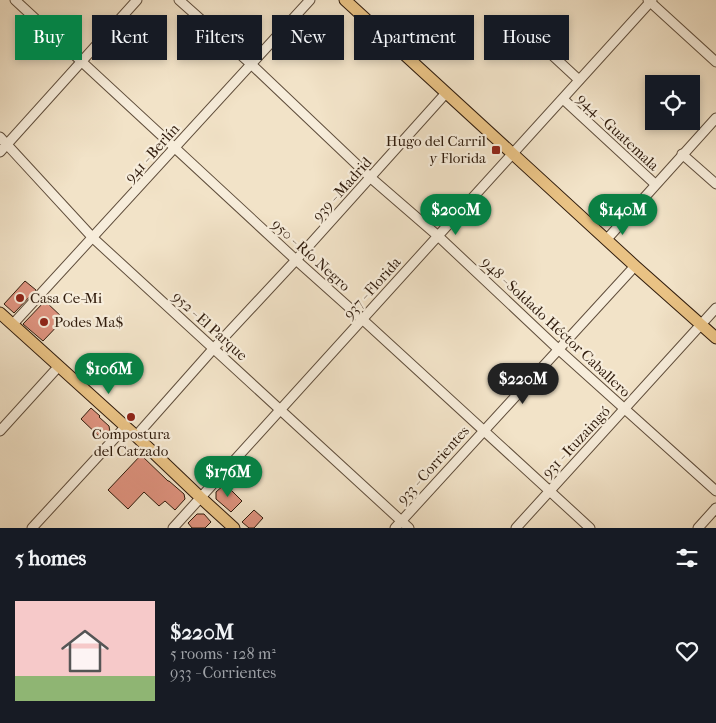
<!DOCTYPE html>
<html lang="en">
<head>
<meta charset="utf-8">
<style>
  :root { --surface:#171b24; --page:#20242c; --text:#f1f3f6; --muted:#9ea1a6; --accent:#0b8043 }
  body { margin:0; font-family:"IM FELL French Canon",serif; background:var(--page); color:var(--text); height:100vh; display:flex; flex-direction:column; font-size:19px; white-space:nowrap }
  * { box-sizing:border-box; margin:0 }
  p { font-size:16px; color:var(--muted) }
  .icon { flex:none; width:28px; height:28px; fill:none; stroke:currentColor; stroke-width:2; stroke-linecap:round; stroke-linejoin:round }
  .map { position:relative; height:528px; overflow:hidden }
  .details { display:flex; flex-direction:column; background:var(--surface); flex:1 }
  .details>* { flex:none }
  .top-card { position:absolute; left:15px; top:15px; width:686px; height:45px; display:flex; gap:10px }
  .tools { position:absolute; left:645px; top:75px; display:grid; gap:10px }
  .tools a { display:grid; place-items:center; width:55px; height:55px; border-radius:0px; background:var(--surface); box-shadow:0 2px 8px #0003; font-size:25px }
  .price { position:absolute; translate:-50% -42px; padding:0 11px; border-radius:18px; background:var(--accent); color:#fff; font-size:16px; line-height:32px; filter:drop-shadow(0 1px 2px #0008) }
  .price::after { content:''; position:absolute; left:50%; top:30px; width:15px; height:11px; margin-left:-8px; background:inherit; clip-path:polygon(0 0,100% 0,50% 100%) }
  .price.active { background:#222; color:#fff }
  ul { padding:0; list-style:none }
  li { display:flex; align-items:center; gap:15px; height:125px; padding:0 15px }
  li span { display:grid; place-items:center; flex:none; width:140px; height:100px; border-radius:0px; color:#555 }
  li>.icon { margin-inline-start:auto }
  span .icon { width:60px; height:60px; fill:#fffc; stroke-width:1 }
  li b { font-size:21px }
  h2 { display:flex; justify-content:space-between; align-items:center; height:60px; padding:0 15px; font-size:21px }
  .chip { padding:0 18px; border-radius:0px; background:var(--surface); box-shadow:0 2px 8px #0003; font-size:18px; line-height:45px }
  .chip.active { background:var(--accent); color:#fff }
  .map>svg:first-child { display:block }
  .building { fill:#de937f; stroke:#301c0d }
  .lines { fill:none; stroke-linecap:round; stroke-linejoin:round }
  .minor-casing { stroke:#604e3c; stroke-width:11 }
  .major-casing { stroke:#301c0d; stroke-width:13 }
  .minor { stroke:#f7eddb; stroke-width:9 }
  .major { stroke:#e9c284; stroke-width:11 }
  .poi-dot { fill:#8f2418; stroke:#f7eddb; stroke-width:2 }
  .labels { text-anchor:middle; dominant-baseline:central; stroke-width:4.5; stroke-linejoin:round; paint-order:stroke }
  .street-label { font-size:15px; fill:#301c0d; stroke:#f7eddb }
  .poi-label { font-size:15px; fill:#301c0d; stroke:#f7eddb; text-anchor:start }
</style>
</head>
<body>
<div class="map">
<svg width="716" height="528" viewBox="0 0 716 528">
  <rect width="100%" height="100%" fill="#f2e3c8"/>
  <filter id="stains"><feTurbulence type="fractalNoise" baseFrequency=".004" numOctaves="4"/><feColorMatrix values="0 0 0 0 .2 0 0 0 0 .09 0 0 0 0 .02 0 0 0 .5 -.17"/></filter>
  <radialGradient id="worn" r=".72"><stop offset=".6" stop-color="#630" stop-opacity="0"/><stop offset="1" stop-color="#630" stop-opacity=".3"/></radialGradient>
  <g class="building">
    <path d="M25,281L36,290L14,313L4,304Z"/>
    <path d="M45,301L64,319L43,341L23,324Z"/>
    <path d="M91,408L100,416L99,417L109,426L110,432L103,440L81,419Z"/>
    <path d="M141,455L168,481H169L184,494L185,499L175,510L165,501L159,506L144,492L128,509L108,490Z"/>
    <path d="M225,484L242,501L231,512L216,499V492Z"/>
    <path d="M254,510L263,518L254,528H249L242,522Z"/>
    <path d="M197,514H204L211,522L205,528H192L188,523Z"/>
  </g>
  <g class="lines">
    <defs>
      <g id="minor">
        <path d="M15,0L296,260L362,319L590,528"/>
        <path d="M179,0L252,65L371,178L438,236L558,349L716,491"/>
        <path d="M648,0L716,62"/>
        <path d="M538,42L579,80"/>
        <path d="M563,99L655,184"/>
        <path d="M0,137L93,238L409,528"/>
        <path d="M0,152L137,0"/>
        <path d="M682,154L716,184"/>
        <path d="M607,239L716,118"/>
        <path d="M13,324L310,0"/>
        <path d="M0,431L59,366"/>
        <path d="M136,436L214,348L296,260L446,93"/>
        <path d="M32,528L125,427"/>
        <path d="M173,528L652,0"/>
        <path d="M395,528L635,266"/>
        <path d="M516,528L716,308"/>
        <path d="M698,528L716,508"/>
      </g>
      <g id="major">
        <path d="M345,0L635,266L716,338"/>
        <path d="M0,313L136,436L200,497L234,528"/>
      </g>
    </defs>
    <use href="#minor" class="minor-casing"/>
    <use href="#major" class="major-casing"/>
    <use href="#minor" class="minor"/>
    <use href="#major" class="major"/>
  </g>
  <g class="poi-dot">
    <rect x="491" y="145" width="10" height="10" rx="2.5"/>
    <circle cx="20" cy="298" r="5"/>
    <circle cx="44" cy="322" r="5"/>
    <circle cx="131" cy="417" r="5"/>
  </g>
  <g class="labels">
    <g class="street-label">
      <text transform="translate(618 132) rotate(43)">944 - Guatemala</text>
      <text transform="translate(152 153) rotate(-48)">941 - Berlín</text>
      <text transform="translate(342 189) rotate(-48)">939 - Madrid</text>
      <text transform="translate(311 255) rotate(42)">950 - Río Negro</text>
      <text transform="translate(372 288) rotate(-48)">937 - Florida</text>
      <text transform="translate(210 326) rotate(42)">952 - El Parque</text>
      <text transform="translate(556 327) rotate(43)">948 - Soldado Héctor Caballero</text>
      <text transform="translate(576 442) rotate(-47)">931 - Ituzaingó</text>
      <text transform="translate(433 465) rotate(-48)">933 - Corrientes</text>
    </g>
    <g class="poi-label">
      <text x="486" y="141" text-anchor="end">Hugo del Carril<tspan x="486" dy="17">y Florida</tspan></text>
      <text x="30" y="298">Casa Ce-Mi</text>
      <text x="54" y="322">Podes Ma$</text>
      <text x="131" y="434" text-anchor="middle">Compostura<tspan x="131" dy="17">del Catzado</tspan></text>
    </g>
  </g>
  <rect width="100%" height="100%" filter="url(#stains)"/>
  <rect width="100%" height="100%" fill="url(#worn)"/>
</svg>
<div class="tools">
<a><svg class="icon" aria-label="locate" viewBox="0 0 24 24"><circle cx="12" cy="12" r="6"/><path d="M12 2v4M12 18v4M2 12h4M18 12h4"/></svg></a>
</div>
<b class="price" style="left:456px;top:236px">$200M</b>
<b class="price" style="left:623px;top:236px">$140M</b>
<b class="price" style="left:109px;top:395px">$106M</b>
<b class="price active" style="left:523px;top:405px">$220M</b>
<b class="price" style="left:228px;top:498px">$176M</b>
<div class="top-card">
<a class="chip active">Buy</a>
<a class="chip">Rent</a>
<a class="chip">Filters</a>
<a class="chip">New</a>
<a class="chip">Apartment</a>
<a class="chip">House</a>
</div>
</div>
<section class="details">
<h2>5 homes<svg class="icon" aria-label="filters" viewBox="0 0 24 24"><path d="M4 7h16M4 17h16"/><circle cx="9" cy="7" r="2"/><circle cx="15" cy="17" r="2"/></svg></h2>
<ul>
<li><span style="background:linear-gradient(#f6c9c9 75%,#8fb573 0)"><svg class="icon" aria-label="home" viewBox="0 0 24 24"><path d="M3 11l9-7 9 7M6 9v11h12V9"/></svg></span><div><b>$220M</b><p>5 rooms · 128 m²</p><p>933 - Corrientes</p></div><svg class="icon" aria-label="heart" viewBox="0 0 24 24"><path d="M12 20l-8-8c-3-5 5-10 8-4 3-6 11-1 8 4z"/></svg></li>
</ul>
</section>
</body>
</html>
